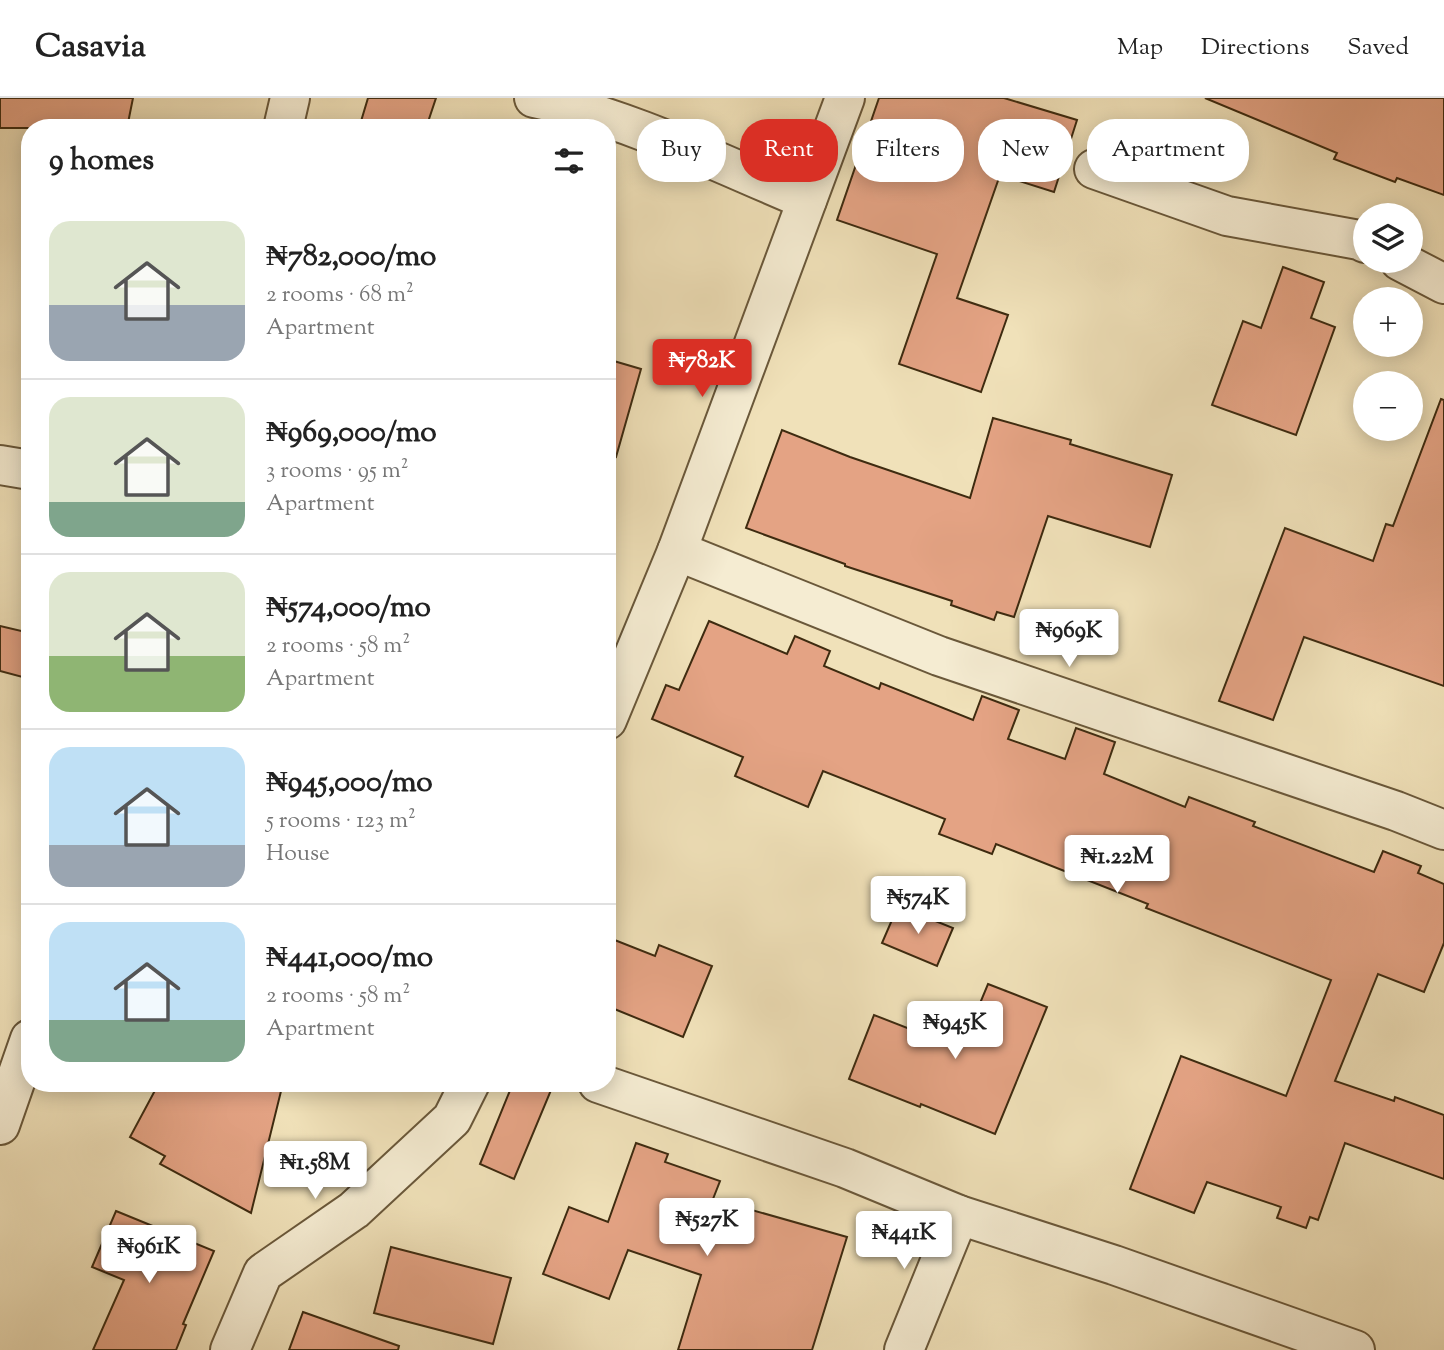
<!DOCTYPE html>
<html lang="en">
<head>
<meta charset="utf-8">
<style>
  :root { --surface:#fff; --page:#f6f6f6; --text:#222; --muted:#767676; --line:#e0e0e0; --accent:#d93025 }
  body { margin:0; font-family:"Sorts Mill Goudy",serif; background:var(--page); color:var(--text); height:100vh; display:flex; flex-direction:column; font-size:26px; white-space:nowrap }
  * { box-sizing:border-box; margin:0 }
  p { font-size:23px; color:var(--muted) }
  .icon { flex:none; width:38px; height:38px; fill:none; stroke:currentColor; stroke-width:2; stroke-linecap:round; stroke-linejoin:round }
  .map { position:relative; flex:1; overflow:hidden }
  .details { position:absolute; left:21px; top:21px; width:595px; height:973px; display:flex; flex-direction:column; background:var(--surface); border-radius:28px; box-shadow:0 4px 18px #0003 }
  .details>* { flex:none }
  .top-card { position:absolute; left:637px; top:21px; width:665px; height:63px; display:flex; gap:14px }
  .buttons { position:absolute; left:1353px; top:105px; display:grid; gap:14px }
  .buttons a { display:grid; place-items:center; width:70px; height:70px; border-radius:50%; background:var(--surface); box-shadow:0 4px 18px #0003; font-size:35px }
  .price { position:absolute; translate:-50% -60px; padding:0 16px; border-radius:7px; background:#fff; color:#222; font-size:23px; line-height:46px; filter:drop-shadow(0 2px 4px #0008) }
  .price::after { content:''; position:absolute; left:50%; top:42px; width:21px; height:16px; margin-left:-10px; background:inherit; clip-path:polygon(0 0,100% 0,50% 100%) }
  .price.active { background:var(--accent); color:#fff }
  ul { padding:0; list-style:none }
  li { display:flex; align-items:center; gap:21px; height:175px; padding:0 28px }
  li+li { border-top:2px solid var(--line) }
  li span { display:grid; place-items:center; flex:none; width:196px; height:140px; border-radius:21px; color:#555 }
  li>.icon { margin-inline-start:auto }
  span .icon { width:84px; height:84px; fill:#fffc; stroke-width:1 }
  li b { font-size:30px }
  h2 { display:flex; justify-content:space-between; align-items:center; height:84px; padding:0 28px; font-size:30px }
  .tag { padding:0 24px; border-radius:28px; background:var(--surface); box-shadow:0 4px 18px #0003; font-size:24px; line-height:63px }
  .tag.active { background:var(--accent); color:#fff }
  header { display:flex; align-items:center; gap:42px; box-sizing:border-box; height:98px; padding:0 35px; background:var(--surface); border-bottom:2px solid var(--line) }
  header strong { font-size:33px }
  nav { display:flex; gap:38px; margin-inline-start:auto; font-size:24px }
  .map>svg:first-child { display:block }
  .building { fill:#e4a384; stroke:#3e2b10; stroke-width:2 }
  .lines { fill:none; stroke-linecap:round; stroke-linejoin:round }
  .street-casing { stroke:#6a583a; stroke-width:42 }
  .street { stroke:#f5ecd2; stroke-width:38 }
</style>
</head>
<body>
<header>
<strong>Casavia</strong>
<nav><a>Map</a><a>Directions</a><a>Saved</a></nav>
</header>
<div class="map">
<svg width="1444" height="1252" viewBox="0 0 1444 1252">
  <rect width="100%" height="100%" fill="#f0e1b9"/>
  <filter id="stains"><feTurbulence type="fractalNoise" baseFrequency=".00286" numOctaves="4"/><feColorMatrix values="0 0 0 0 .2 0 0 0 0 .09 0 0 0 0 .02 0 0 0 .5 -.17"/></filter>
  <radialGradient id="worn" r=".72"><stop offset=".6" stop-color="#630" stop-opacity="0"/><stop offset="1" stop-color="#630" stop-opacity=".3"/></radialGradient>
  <g class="building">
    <path d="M0,0H133L127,30H0Z"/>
    <path d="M368,0H436L426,30H359Z"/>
    <path d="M879,0H1004L1077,22L1054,94L1000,77L957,200L1008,217L981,294L899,266L937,156L837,122Z"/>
    <path d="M1205,0H1444V97L1397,80L1395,84L1334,61L1337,55Z"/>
    <path d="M1283,169L1324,184L1311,220L1335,229L1296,337L1212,307L1243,223L1261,230Z"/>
    <path d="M607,261L641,271L616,359L607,357Z"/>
    <path d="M1441,301L1444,302V588L1304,539L1273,622L1219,603L1285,430L1373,463L1386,426L1393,428Z"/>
    <path d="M993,320L1071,342L1070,346L1172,377L1150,449L1048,418L1014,519L997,514L994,522L951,507L952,503L845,468V466L746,430L782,332L850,359L970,400Z"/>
    <path d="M709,523L787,556L795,538L830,553L824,568L879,591L881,585L973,622L982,598L1019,612L1008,641L1065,661L1076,630L1115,644L1104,676L1185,709L1189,699L1255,724L1253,728L1374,774L1383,753L1421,768L1418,775L1444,786V845L1424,894L1378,876L1335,983L1394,1003L1395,999L1444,1017V1081L1345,1045L1318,1122L1310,1119L1306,1130L1277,1120L1281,1109L1207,1084L1194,1115L1130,1091L1181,958L1286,998L1331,882L1146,810L1148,806L996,746L992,756L939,736L945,721L823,673L808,709L735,678L743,659L652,621L666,587L679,592Z"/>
    <path d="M0,528L30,535V581L0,573Z"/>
    <path d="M898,808L953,830L937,868L882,845Z"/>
    <path d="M607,839L655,858L659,847L712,868L683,939L607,908Z"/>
    <path d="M988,886L1047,909L995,1036L921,1006L920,1009L849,981L874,917L961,951Z"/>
    <path d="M159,985H283L251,1115L160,1066L165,1058L130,1039Z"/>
    <path d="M513,985H554L514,1081L480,1066Z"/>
    <path d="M636,1045L668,1056L665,1064L720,1083L713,1101L847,1139L812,1252H678L701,1177L628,1152L609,1201L543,1176L569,1109L608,1124Z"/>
    <path d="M116,1113L214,1153L183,1226L186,1227L176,1252H93L124,1182L92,1169Z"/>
    <path d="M391,1149L511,1180L493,1246L374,1215Z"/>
    <path d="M303,1214L399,1248L398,1252H289Z"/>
  </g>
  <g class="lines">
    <defs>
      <g id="street">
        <path d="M534,0C629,20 718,65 807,102"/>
        <path d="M283,30L290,0"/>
        <path d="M1094,71L1227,118L1359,142L1365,145"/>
        <path d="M1400,163L1444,186"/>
        <path d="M0,367L30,372"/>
        <path d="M677,453L939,558L1396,713L1444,732"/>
        <path d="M607,622L677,453L845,0"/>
        <path d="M598,985L845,1070L959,1117L1114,1167L1355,1252"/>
        <path d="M0,1027L30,941"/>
        <path d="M230,1252L263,1175L354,1112L452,1021L470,985"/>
        <path d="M904,1252L959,1117"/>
      </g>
    </defs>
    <use href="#street" class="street-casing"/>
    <use href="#street" class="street"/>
  </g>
  <rect width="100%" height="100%" filter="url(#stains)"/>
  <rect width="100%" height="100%" fill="url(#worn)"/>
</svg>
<div class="buttons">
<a><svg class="icon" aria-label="layers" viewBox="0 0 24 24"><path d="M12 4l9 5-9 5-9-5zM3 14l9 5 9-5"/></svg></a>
<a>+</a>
<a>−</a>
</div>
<b class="price active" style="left:702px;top:301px">₦782K</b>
<b class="price" style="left:1069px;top:571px">₦969K</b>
<b class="price" style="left:1117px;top:797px">₦1.22M</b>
<b class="price" style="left:918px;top:838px">₦574K</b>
<b class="price" style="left:955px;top:963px">₦945K</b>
<b class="price" style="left:315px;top:1103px">₦1.58M</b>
<b class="price" style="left:707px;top:1160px">₦527K</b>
<b class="price" style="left:904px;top:1173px">₦441K</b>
<b class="price" style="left:149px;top:1187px">₦961K</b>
<div class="top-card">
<a class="tag">Buy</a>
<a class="tag active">Rent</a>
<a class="tag">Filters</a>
<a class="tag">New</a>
<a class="tag">Apartment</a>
</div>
<section class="details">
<h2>9 homes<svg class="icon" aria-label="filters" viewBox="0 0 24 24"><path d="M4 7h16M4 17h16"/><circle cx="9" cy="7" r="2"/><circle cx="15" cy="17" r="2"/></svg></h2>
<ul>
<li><span style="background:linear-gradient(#dfe7d0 60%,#9aa5b1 0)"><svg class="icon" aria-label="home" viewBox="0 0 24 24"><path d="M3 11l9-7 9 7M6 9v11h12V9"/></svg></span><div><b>₦782,000/mo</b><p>2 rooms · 68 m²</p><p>Apartment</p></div></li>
<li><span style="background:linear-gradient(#dfe7d0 75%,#7fa58c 0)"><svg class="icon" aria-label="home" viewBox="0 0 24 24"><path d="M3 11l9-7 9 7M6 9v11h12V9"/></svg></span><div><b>₦969,000/mo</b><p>3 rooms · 95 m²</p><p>Apartment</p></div></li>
<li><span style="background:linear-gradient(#dfe7d0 60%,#8fb573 0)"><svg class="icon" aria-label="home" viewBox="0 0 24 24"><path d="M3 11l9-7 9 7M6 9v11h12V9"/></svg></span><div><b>₦574,000/mo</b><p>2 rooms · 58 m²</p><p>Apartment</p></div></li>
<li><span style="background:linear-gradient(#bfe0f5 70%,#9aa5b1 0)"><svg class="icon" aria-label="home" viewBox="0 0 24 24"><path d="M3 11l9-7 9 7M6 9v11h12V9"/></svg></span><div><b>₦945,000/mo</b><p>5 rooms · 123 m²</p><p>House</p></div></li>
<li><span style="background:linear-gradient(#bfe0f5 70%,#7fa58c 0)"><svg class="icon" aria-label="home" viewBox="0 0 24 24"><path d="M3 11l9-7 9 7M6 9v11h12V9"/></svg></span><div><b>₦441,000/mo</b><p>2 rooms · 58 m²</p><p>Apartment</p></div></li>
</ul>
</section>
</div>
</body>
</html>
